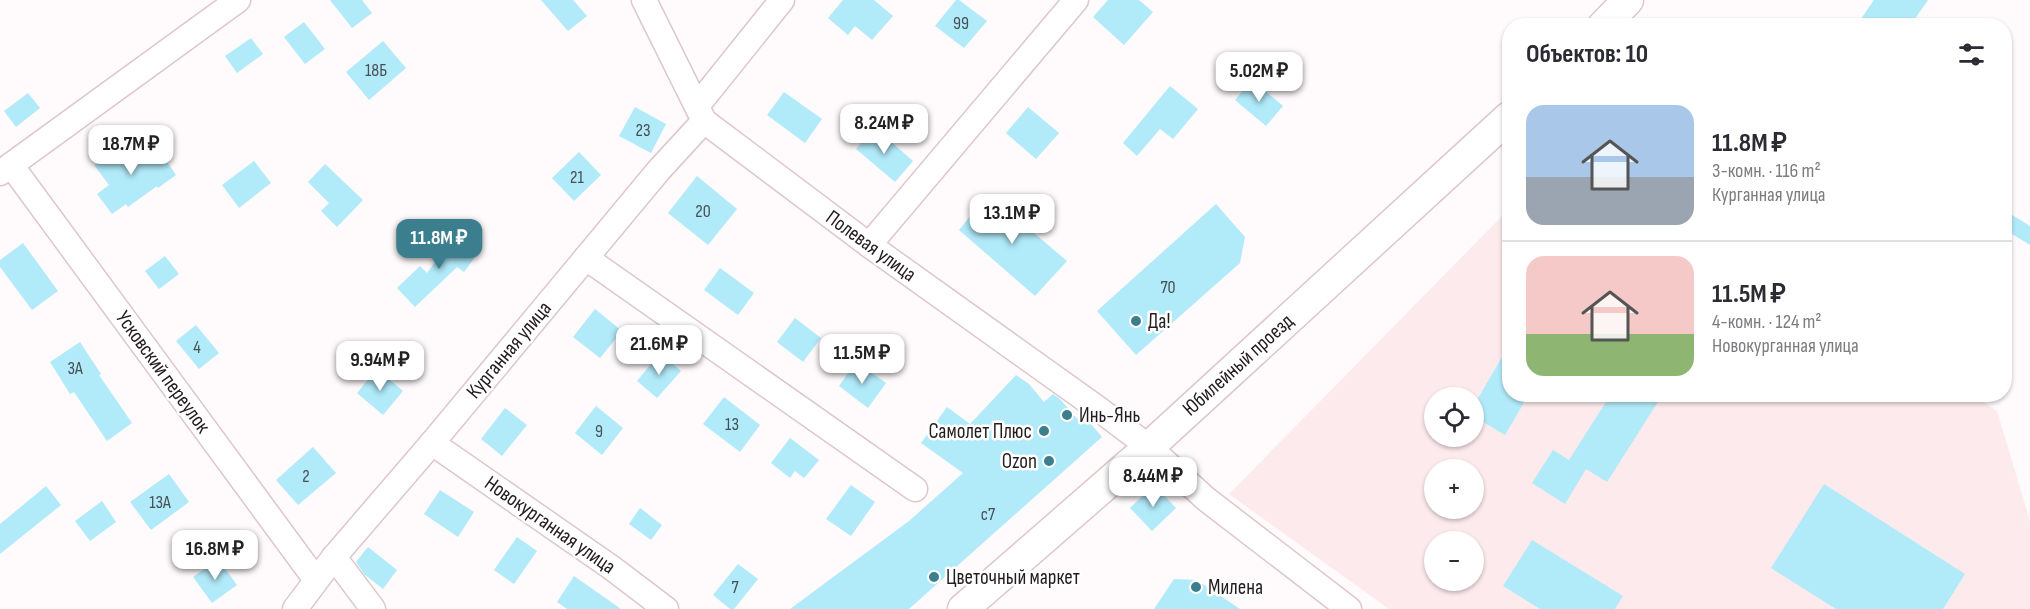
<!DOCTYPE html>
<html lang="ru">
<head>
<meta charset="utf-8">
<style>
  :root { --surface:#fff; --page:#f7f7f7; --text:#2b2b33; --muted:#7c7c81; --line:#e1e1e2; --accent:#3b7e8e }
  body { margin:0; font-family:"Sofia Sans Condensed",sans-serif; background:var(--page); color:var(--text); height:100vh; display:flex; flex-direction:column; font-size:22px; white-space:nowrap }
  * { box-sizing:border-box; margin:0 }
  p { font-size:20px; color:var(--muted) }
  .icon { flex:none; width:33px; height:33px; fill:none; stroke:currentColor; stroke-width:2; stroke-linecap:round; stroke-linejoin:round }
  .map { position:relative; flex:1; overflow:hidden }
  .details { position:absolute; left:1502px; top:18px; width:510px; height:384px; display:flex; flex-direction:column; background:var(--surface); border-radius:24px; box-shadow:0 2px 4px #0004 }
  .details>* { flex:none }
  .buttons { position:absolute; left:1424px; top:387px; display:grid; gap:12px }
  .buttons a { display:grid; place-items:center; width:60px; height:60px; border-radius:50%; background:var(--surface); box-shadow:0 2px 4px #0004; font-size:30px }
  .price { position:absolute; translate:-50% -51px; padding:0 14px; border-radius:12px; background:#fff; color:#222; font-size:20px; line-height:39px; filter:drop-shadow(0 2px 3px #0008) }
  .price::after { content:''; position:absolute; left:50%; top:36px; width:18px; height:14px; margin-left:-9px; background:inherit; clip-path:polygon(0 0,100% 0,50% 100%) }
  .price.on { background:var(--accent); color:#fff }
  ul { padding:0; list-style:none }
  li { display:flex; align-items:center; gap:18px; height:150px; padding:0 24px }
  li+li { border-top:2px solid var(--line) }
  li span { display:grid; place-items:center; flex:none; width:168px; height:120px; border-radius:18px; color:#555 }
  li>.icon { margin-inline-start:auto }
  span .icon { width:72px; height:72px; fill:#fffc; stroke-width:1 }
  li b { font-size:26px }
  h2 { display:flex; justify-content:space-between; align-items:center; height:72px; padding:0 24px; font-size:26px }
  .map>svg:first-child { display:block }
  .built { fill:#fdeaed; fill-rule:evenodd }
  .building { fill:#b1eaf9 }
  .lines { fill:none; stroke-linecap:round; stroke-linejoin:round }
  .minor-casing { stroke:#ddc7ca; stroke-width:27 }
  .major-casing { stroke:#ddc7ca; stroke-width:33 }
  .minor { stroke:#fff; stroke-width:24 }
  .major { stroke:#fff; stroke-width:30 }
  .poi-dot { fill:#3b7e8e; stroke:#fff; stroke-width:2 }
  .labels { text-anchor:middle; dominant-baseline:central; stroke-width:5; stroke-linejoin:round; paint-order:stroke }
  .number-label { font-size:18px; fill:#475054 }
  .street-label { font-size:21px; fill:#241c1d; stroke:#fff }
  .poi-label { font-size:21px; fill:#241c1d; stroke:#fff; text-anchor:start }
</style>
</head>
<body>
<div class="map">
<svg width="2030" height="609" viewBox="0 0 2030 609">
  <rect width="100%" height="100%" fill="#fffafb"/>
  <path class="built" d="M1509,209V394L1972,395L1997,411L2030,521V609H1389L1229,494ZM1434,398H1473V436H1434ZM1434,470H1473V508H1434ZM1434,542H1473V580H1434Z"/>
  <g class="building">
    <path d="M330,0H362L372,13L352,28Z"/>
    <path d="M541,0H573L587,16L568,31Z"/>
    <path d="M843,0H874L893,16L872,40L855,26L848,35L828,18Z"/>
    <path d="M956,0H959L987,21L964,48L935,26Z"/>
    <path d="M1108,0H1139L1153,12L1124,45L1093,17Z"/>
    <path d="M1874,0H1928L1910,26H1856Z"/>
    <path d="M304,22L325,49L305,64L284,37Z"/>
    <path d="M251,38L263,54L237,73L225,56Z"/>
    <path d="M383,41L406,68L369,100L346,72Z"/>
    <path d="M1252,80L1283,106L1266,126L1235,100Z"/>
    <path d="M1170,86L1198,109L1173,139L1160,129L1137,156L1123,143Z"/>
    <path d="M784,92L822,119L805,143L767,115Z"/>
    <path d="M28,93L40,108L16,127L4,111Z"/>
    <path d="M635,107L666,124L651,153L619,136Z"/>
    <path d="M1028,107L1059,133L1036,159L1006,133Z"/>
    <path d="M874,127L913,161L895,182L856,149Z"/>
    <path d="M127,141L143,162L159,150L176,175L158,188L157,186L128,207L126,204L112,214L97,194L109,185L94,165Z"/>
    <path d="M579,152L601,175L574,201L552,178Z"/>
    <path d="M254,161L271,183L239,208L222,185Z"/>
    <path d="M325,164L363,200L337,227L321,211L329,203L308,182Z"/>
    <path d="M697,176L737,209L708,245L668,213Z"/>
    <path d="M988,194L1067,261L1035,296L959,230Z"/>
    <path d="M1216,204L1245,237L1240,263L1136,355L1097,311Z"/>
    <path d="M2004,210L2030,226V245L2004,229Z"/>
    <path d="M457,232L480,250L464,272L457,267L415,307L397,288L420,266L427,273Z"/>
    <path d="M23,243L58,291L32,310L0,267V260Z"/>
    <path d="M165,256L179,274L159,289L145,271Z"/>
    <path d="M720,268L754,293L738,315L704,290Z"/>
    <path d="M595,309L622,331L600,358L573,337Z"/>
    <path d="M795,318L821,338L803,362L777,342Z"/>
    <path d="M196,325L219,353L199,369L176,341Z"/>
    <path d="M80,342L101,374L99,375L132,423L107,441L74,392L70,394L50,362Z"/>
    <path d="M1509,345V394H1529L1505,435L1473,416V407Z"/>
    <path d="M660,353L681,371L657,398L637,381Z"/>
    <path d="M856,362L886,383L868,408L839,386Z"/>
    <path d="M377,369L403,391L383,415L357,393Z"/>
    <path d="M1016,375L1029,384L1044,402L1053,394L1060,399L1081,423L1086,418L1102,437L909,609H790L909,521L963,473L921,443L947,407L970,424Z"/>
    <path d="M1611,394H1663L1607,482L1586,469L1565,504L1532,483L1553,450L1569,460Z"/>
    <path d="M724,397L760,425L740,452L703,424Z"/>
    <path d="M596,406L623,428L602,455L575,433Z"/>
    <path d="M505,408L527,425L502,456L481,439Z"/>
    <path d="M790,438L819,460L804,478L795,471L790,478L771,463Z"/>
    <path d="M313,447L336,473L298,505L276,480Z"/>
    <path d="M169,474L189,502L151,530L130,502Z"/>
    <path d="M1824,484L1965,574L1943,609H1836L1771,568Z"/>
    <path d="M851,485L875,502L851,536L826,519Z"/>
    <path d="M1154,485L1176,508L1152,531L1130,508Z"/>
    <path d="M46,486L61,505L0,554V524Z"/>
    <path d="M440,490L474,512L458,537L424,514Z"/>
    <path d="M102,501L116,522L90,541L75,521Z"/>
    <path d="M640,508L662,525L651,540L629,524Z"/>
    <path d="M517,537L537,551L514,584L494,570Z"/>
    <path d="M1532,540L1623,596L1615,609H1540L1503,586Z"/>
    <path d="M368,547L397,570L383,589L364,574L356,562Z"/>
    <path d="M218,559L237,585L212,603L193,577Z"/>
    <path d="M738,564L758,579L734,609H730L713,595Z"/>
    <path d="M574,576L621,609H567L557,602Z"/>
    <path d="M1174,579L1197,580L1240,609H1154Z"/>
  </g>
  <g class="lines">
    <defs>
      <g id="minor">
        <path d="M644,0L704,121L869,245L1100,410L1149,447L1206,499L1349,609"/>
        <path d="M697,106L782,0"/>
        <path d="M11,165L316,580"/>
        <path d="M0,173L238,0"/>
        <path d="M869,245L1076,0"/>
        <path d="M586,258L915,489"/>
        <path d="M432,443L612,568L666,609"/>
        <path d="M334,557L373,609"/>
        <path d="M295,609L334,557L432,443L659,170L704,121"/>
      </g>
      <g id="major">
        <path d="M1603,26L1628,0"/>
        <path d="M963,609L1149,447L1509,117"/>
      </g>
    </defs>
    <use href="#minor" class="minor-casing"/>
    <use href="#major" class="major-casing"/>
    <use href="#minor" class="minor"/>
    <use href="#major" class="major"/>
  </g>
  <g class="poi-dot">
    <circle cx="1136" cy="321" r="6"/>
    <circle cx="1067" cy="415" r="6"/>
    <circle cx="1044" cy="431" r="6"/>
    <circle cx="1049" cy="461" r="6"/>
    <circle cx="934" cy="577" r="6"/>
    <circle cx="1196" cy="587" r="6"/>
  </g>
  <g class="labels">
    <g class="number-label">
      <text x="961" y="23">99</text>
      <text x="376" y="70">18Б</text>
      <text x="643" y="130">23</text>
      <text x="577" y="177">21</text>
      <text x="703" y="211">20</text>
      <text x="1168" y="287">70</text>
      <text x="197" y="347">4</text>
      <text x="75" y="368">3А</text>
      <text x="732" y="424">13</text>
      <text x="599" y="431">9</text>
      <text x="306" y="476">2</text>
      <text x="160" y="502">13А</text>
      <text x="988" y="514">с7</text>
      <text x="735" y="587">7</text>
    </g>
    <g class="street-label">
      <text transform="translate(871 246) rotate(36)">Полевая улица</text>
      <text transform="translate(509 350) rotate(-50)">Курганная улица</text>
      <text transform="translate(1238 365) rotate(-42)">Юбилейный проезд</text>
      <text transform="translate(163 372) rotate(54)">Усковский переулок</text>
      <text transform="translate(550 525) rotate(35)">Новокурганная улица</text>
    </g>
    <g class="poi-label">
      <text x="1148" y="321">Да!</text>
      <text x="1079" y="415">Инь-Янь</text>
      <text x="1032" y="431" text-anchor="end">Самолет Плюс</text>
      <text x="1037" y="461" text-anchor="end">Ozon</text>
      <text x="946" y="577">Цветочный маркет</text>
      <text x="1208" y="587">Милена</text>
    </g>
  </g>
</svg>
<div class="buttons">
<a><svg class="icon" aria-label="locate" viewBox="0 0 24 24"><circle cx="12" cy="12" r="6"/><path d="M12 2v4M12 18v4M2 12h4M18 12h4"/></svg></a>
<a>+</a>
<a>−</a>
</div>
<b class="price" style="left:1259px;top:103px">5.02M ₽</b>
<b class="price" style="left:884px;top:155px">8.24M ₽</b>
<b class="price" style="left:131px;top:176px">18.7M ₽</b>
<b class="price" style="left:1012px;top:245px">13.1M ₽</b>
<b class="price on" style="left:439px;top:270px">11.8M ₽</b>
<b class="price" style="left:659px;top:376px">21.6M ₽</b>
<b class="price" style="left:862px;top:385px">11.5M ₽</b>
<b class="price" style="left:380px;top:392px">9.94M ₽</b>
<b class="price" style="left:1153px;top:508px">8.44M ₽</b>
<b class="price" style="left:215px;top:581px">16.8M ₽</b>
<section class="details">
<h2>Объектов: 10<svg class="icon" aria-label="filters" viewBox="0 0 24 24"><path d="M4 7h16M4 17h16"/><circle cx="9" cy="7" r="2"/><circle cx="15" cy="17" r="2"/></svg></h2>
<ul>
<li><span style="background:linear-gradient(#a9c7e8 60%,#9aa5b1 0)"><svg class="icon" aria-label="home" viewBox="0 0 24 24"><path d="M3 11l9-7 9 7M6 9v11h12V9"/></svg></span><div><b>11.8M ₽</b><p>3-комн. · 116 m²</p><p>Курганная улица</p></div></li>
<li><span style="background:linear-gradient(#f6c9c9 65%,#8fb573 0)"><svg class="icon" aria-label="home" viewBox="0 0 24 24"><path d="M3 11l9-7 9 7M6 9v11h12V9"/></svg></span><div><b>11.5M ₽</b><p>4-комн. · 124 m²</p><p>Новокурганная улица</p></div></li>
</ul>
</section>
</div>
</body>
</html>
